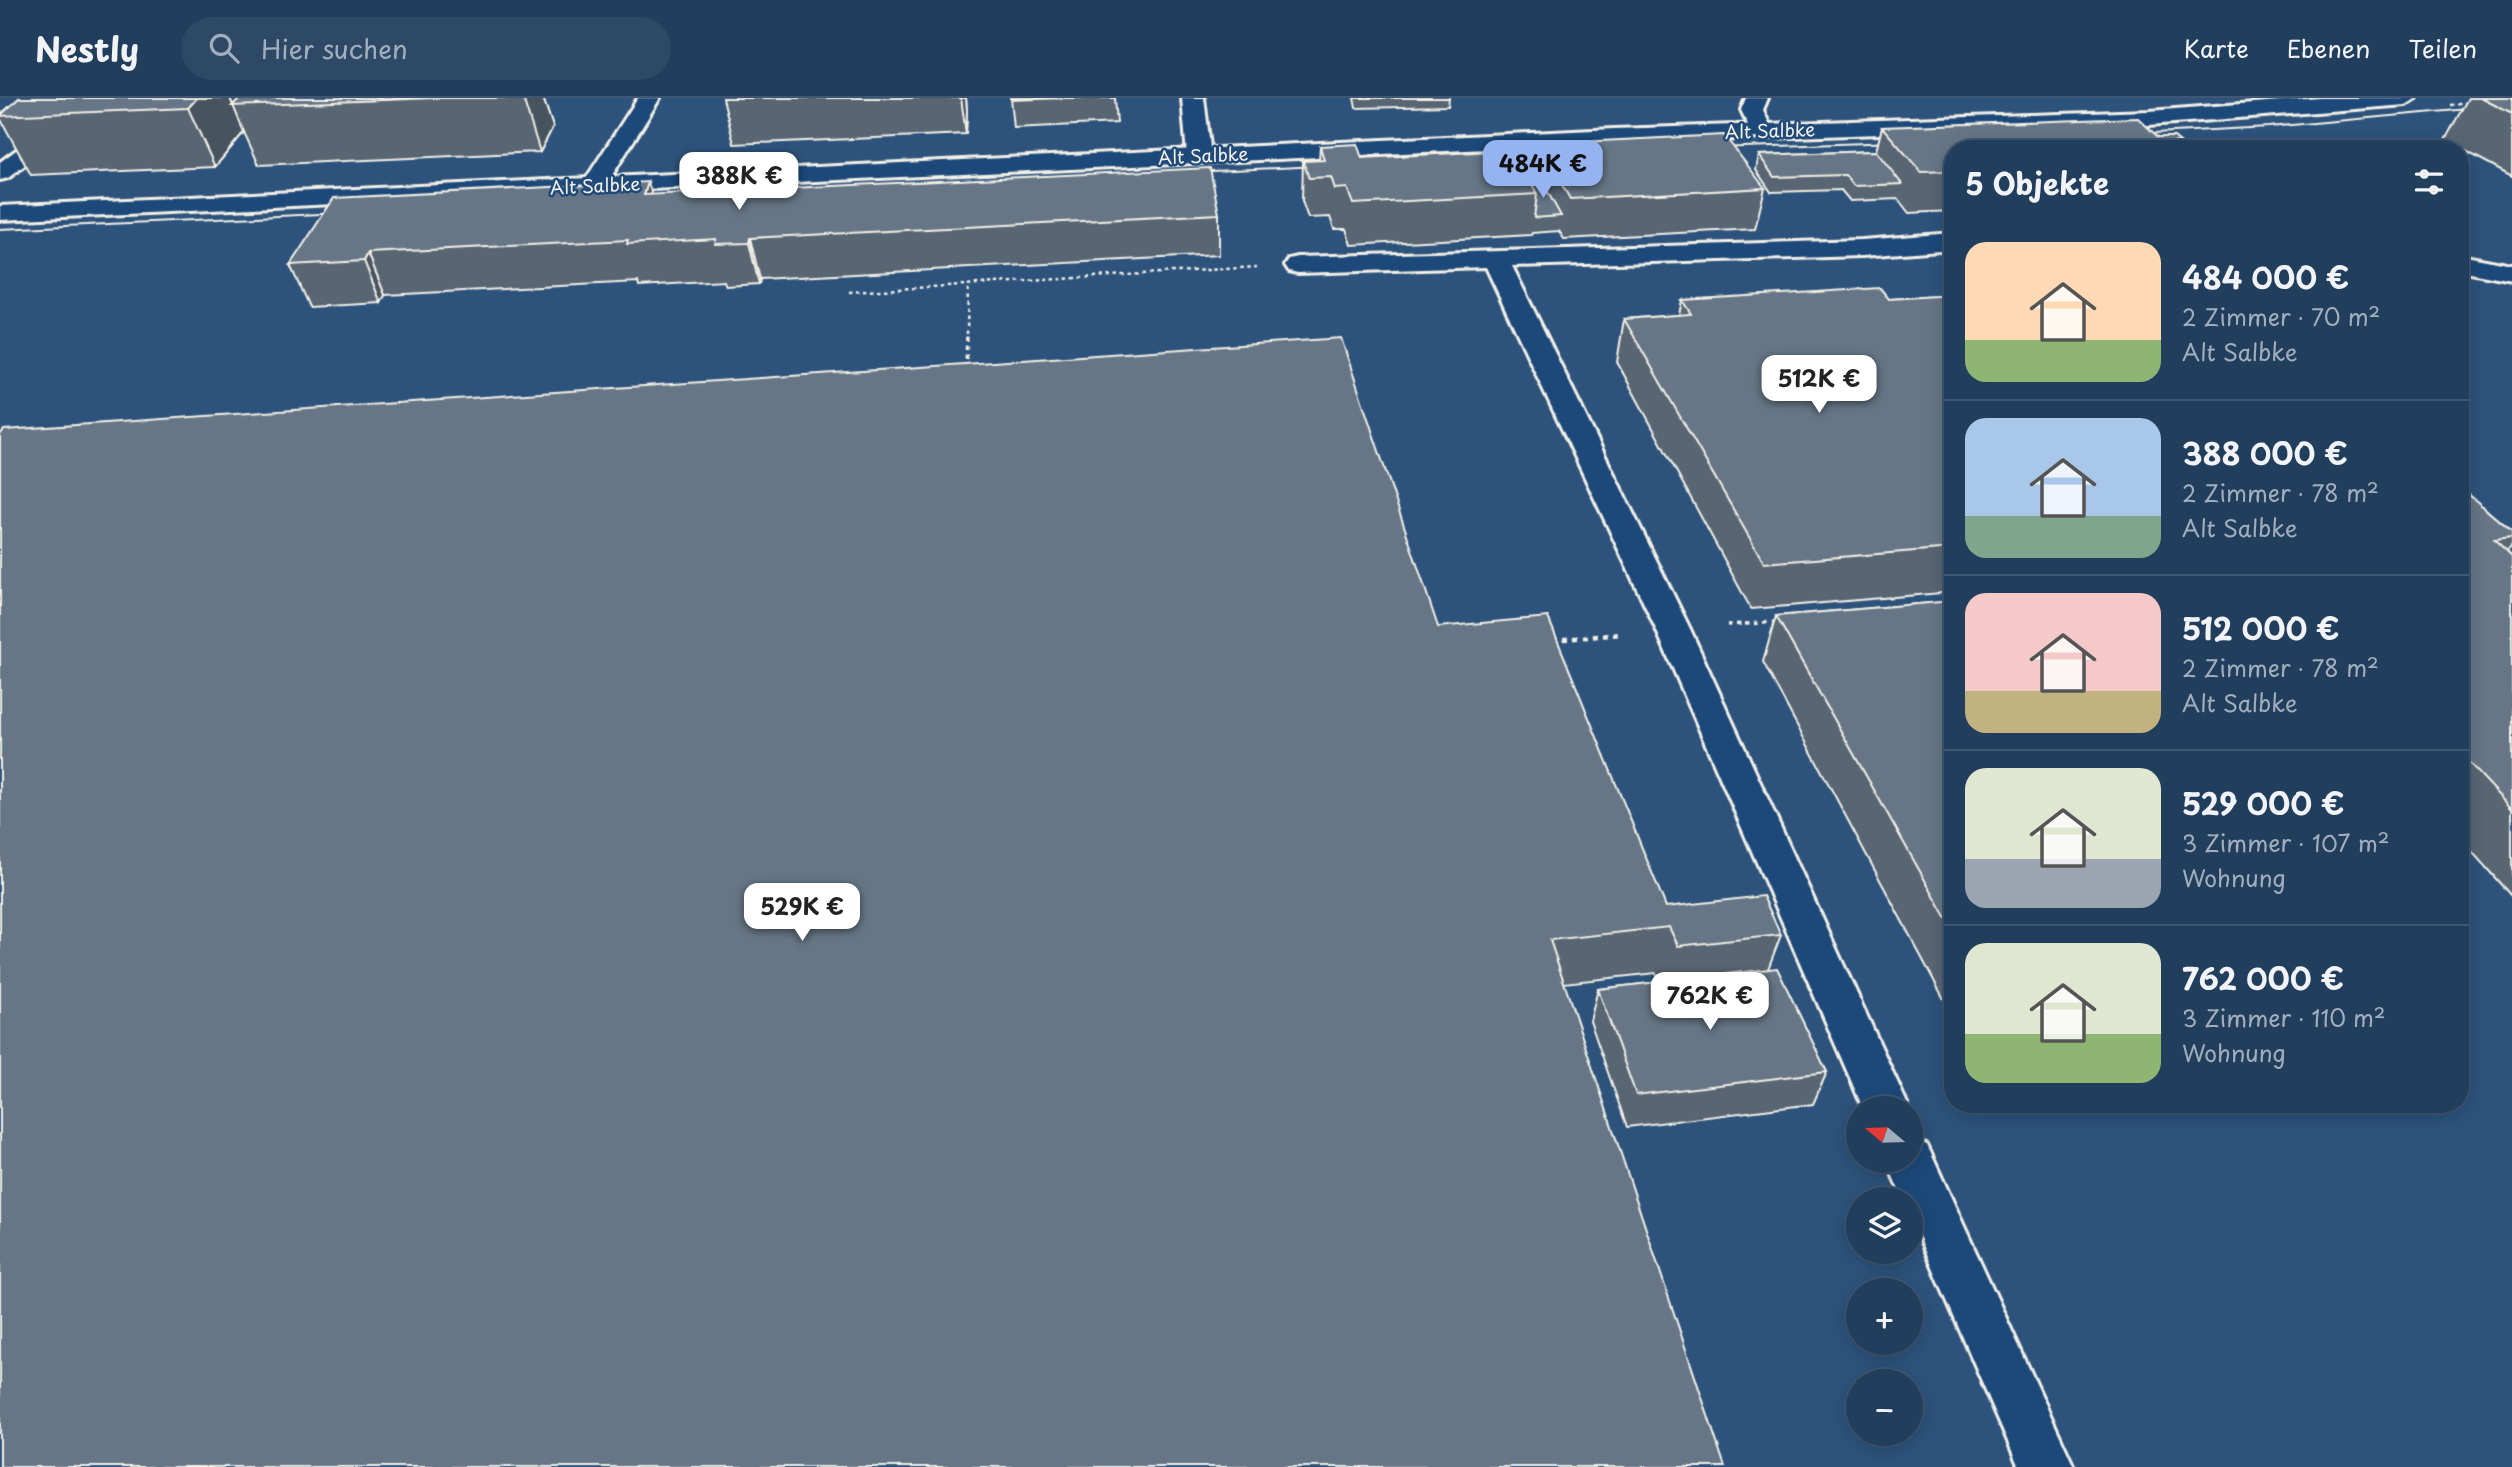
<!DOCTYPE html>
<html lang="de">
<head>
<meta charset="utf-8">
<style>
  :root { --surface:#223e5d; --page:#2e4966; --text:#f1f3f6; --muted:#a2aebc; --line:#3f5772; --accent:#95b2f1 }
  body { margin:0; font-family:"Playpen Sans",sans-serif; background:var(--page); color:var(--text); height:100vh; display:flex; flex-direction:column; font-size:26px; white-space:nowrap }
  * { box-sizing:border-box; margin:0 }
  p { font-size:23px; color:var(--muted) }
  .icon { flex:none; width:38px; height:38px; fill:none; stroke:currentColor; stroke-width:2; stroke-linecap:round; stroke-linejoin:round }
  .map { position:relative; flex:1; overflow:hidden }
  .panel { position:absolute; left:1944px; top:42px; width:525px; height:973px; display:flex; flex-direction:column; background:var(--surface); border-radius:28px; box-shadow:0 4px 18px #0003,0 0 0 2px var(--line) }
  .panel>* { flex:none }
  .needle { width:46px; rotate:289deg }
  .tools { position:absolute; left:1846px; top:998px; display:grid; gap:14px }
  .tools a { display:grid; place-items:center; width:77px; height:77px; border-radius:50%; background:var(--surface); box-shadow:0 4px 18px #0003,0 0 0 2px var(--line); font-size:35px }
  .price { position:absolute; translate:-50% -60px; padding:0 16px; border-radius:14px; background:#fff; color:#222; font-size:23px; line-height:46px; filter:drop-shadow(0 2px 4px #0008) }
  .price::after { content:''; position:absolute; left:50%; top:42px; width:21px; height:16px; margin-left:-10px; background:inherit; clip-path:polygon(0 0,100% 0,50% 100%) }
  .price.on { background:var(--accent); color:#111 }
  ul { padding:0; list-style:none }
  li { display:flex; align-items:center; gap:21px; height:175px; padding:0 21px }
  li+li { border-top:2px solid var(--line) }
  li span { display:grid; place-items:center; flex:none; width:196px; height:140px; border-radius:21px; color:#555 }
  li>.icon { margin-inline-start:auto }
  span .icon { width:84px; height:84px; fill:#fffc; stroke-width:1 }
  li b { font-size:30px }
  h2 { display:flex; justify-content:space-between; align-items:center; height:84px; padding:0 21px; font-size:30px }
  header { display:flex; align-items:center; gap:42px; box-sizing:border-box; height:98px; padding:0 35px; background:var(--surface); border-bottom:2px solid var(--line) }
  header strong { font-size:33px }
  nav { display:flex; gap:38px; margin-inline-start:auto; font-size:24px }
  .search { width:490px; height:63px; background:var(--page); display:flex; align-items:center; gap:18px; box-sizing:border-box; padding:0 24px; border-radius:38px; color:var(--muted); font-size:26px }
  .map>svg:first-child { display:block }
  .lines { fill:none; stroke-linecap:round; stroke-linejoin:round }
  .minor-casing { stroke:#f4f1e8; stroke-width:6 }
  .major-casing { stroke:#f4f1e8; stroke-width:6 }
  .path-far2 { stroke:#f4f1e8; stroke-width:2.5; stroke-dasharray:3.5 3.5; stroke-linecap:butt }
  .path-far1 { stroke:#f4f1e8; stroke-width:3.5; stroke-dasharray:4.5 4.5; stroke-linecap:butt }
  .path { stroke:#f4f1e8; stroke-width:4.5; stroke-dasharray:5 5; stroke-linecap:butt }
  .minor { fill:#1f4a7a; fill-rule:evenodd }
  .major { fill:#1f4a7a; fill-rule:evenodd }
  .tram { stroke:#f4f1e8; stroke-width:2 }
  .wall { fill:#586573; stroke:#f4f1e8; stroke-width:2 }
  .shaded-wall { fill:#47535e; stroke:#f4f1e8; stroke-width:2 }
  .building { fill:#667686; stroke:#f4f1e8; stroke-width:2 }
  .labels { text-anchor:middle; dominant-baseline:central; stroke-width:5; stroke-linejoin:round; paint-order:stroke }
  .far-street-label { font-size:18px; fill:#f4f1e8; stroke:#1f4a7a }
</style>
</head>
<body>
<header>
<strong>Nestly</strong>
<div class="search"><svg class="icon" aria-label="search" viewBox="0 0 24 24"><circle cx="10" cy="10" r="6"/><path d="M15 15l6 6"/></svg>Hier suchen</div>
<nav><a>Karte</a><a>Ebenen</a><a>Teilen</a></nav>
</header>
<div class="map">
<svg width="2512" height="1369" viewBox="0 0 2512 1369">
  <rect width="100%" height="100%" fill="#2d537c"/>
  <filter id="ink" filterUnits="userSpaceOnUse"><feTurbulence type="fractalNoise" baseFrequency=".0143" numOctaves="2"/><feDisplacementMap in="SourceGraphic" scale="14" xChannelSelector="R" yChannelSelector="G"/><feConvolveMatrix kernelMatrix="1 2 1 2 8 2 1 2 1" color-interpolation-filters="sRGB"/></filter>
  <g filter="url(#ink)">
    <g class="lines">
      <defs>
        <g id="minor">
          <path d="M87,0H112L8,80L0,82V64Z"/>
          <path d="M638,0H660L603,92H585L582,87Z"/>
          <path d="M1182,0H1204L1211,57L1207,62H1191L1187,57Z"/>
          <path d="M1746,0H1768L1763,12L1772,32L1769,37H1753L1741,12Z"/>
          <path d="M1953,135V151L1862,158L1512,168L1690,531L1909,1010H1863L1656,531L1486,169L1298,175L1289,173L1285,167L1289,161L1298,159L1862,142Z"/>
          <path d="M2460,157L2512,167V183L2460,173Z"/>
          <path d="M1911,1042L1927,1047L2074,1369H2019L1911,1119V1101H1903L1886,1062H1911Z"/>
        </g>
        <path id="major" d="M2320,0H2417L2406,7L2149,27L1614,45L0,122V108L1614,31L2149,13Z"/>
      </defs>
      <use href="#minor" class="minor-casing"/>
      <use href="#major" class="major-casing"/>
      <g class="path-far2">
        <path d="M2450,7L2469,5"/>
        <path d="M849,194L1257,169"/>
        <path d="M967,236L968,187"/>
      </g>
      <g class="path-far1">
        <path d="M966,270L967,235"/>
        <path d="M1727,527L1778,524"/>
      </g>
      <path class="path" d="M1553,542L1621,536"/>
      <use href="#minor" class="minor"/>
      <use href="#major" class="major"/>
      <g class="tram">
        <path d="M2135,36L2269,29L2512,7"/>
        <path d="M1715,50L1897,44"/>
        <path d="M1499,60L1555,57"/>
        <path d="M1191,74L1320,68"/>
        <path d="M0,131L342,115"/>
      </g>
    </g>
    <g class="wall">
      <path d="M19,0H230L233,8L240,0H543L553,29L540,54L259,67L244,34L215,69L31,77L0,20V17Z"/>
      <path d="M723,0H966L967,12L966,36L734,46Z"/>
      <path d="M1011,0H1115L1117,25L1014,30Z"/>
      <path d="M1354,0H1449L1448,8L1356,10Z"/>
      <path d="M2468,0H2512V78L2445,42Z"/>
      <path d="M1882,29L2158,39L2180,44L2177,51H1953V113L1909,115L1898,101L1850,103L1841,92L1771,94L1756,72L1759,57L1876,53Z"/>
      <path d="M1539,46L1765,90L1755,131L1564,141L1559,133L1532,135L1531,137L1351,147L1346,131H1334L1330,119L1308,120L1302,103L1303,63L1319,62L1320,48L1362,60L1527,78H1535Z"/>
      <path d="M652,97L1219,116V157L760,181L759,186L726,188L724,183L639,188L638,184L385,197L381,205L309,209L290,167Z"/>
      <path d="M1953,197V494L1751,511L1617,264L1624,221L1679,217L1682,202L1889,201Z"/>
      <path d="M2460,389L2512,434V447L2507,454L2512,459V799L2460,740Z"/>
      <path d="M1953,503V918L1763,564L1776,518Z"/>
      <path d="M1438,529L1666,809L1781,837L1768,871L1827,974L1813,1006L1627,1029L1590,923L1598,891L1660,884L1656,875L1564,885Z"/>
    </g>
    <g class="shaded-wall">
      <path d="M197,0H230L244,34L215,69L188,10Z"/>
      <path d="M523,0H543L553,29L540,54Z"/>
      <path d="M961,0H966L967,12L966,36Z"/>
      <path d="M648,84L660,125L644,97Z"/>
      <path d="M750,140L760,181L759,186L749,145Z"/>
      <path d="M368,155L385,197L381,205L364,163Z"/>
    </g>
    <g class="building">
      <path d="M19,0H197L188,10L0,18Z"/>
      <path d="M240,0H434L232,8Z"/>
      <path d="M1011,0H1066L1011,2Z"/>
      <path d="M2481,0H2512V16Z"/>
      <path d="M2138,20L2158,39H2174L2180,44L2164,45L2171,51H1953V73L1921,74L1882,29Z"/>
      <path d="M1724,37L1765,90L1570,101L1539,46Z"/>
      <path d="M1357,46L1362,60L1513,52L1537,96L1353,106L1347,90L1335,91L1331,79L1309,80L1303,63L1324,62L1320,48Z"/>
      <path d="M1876,53L1902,86L1854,88L1845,77L1774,79L1759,57Z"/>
      <path d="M1210,70L1219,116L750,140L749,145L715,146L716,141L627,146L628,142L368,155L364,163L290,167L334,100L648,84L644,97Z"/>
      <path d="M1527,78H1539L1561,118L1534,120L1537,96Z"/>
      <path d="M1880,190L1889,201L1953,197V450L1764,465L1624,221L1691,216L1682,202Z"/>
      <path d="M1341,240L1438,529L1548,519L1666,809L1763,798L1781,837L1678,848L1669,829L1550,842L1725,1369H0V337L4,332Z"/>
      <path d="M2460,389L2512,434V440L2494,442L2512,459V711L2460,655Z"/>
      <path d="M1953,503V832L1776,518Z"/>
      <path d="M1777,870L1827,974L1636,997L1598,891Z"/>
    </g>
  </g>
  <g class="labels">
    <g class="far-street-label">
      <text transform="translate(1770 32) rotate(-2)">Alt Salbke</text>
      <text transform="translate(1203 57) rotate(-3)">Alt Salbke</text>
      <text transform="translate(595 87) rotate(-3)">Alt Salbke</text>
    </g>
  </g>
</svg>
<div class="tools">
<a><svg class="needle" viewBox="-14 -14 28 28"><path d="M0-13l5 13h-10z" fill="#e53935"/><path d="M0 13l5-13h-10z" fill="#a2aebc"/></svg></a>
<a><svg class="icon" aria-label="layers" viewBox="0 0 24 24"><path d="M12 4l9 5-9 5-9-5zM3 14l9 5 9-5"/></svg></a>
<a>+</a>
<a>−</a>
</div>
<b class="price on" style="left:1543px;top:102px">484K €</b>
<b class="price" style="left:739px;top:114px">388K €</b>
<b class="price" style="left:1819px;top:317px">512K €</b>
<b class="price" style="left:802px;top:845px">529K €</b>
<b class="price" style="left:1710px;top:934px">762K €</b>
<section class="panel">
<h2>5 Objekte<svg class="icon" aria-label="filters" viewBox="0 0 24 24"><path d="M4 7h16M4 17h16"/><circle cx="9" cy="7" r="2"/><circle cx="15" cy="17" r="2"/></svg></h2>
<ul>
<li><span style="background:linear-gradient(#ffd9b3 70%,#8fb573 0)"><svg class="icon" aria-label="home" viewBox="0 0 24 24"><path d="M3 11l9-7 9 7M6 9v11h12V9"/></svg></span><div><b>484 000 €</b><p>2 Zimmer · 70 m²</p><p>Alt Salbke</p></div></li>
<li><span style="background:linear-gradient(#a9c7e8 70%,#7fa58c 0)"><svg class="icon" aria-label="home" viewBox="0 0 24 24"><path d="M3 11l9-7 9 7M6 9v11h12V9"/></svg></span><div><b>388 000 €</b><p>2 Zimmer · 78 m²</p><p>Alt Salbke</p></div></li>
<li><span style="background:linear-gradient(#f6c9c9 70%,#c2b280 0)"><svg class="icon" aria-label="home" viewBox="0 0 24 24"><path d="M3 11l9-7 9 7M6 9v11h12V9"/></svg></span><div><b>512 000 €</b><p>2 Zimmer · 78 m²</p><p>Alt Salbke</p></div></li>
<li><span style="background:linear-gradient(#dfe7d0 65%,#9aa5b1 0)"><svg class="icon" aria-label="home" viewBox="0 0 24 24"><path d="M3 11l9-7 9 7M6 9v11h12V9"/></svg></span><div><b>529 000 €</b><p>3 Zimmer · 107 m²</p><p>Wohnung</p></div></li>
<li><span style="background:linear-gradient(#dfe7d0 65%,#8fb573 0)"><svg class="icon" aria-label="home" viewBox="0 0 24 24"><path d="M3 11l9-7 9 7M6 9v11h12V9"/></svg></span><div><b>762 000 €</b><p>3 Zimmer · 110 m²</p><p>Wohnung</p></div></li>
</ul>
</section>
</div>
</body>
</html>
